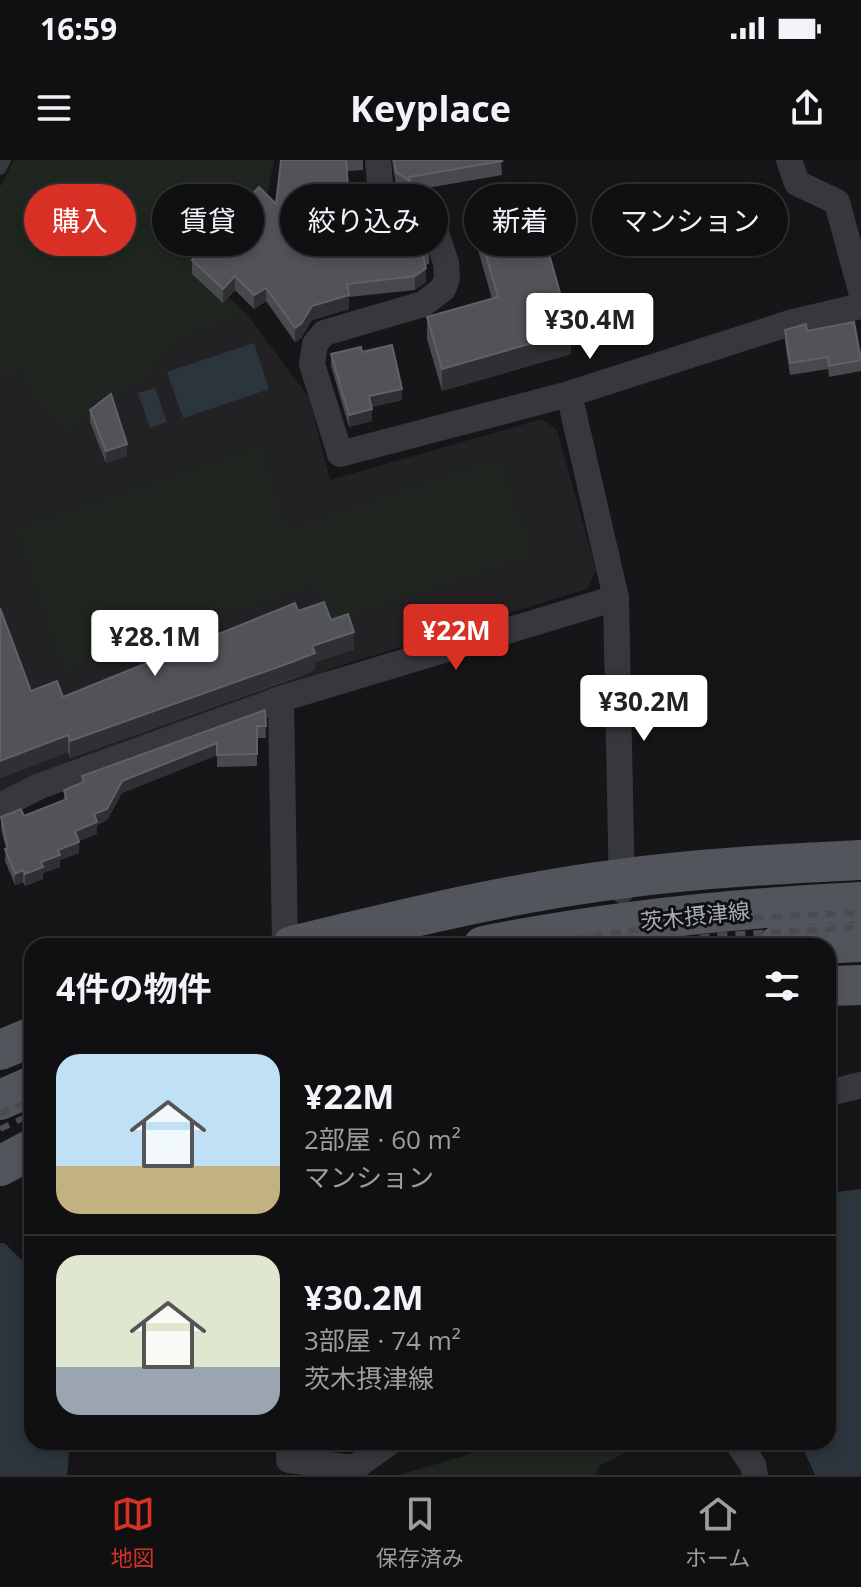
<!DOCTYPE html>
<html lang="ja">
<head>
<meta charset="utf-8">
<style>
  :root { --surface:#101012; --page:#19191b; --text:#f1f3f6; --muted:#9c9d9f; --line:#303032; --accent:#d93025 }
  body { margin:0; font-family:"Open Sans","Noto Sans JP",sans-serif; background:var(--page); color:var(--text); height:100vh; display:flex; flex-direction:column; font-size:30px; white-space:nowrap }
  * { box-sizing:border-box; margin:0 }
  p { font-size:26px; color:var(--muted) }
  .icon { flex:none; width:44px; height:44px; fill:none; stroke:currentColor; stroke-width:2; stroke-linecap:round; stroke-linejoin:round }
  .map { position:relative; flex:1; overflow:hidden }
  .side { position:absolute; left:24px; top:778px; width:812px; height:512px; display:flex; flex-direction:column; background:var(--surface); border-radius:24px; box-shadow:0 4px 12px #0003,0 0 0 2px var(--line) }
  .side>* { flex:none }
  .top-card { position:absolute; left:24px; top:24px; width:814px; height:72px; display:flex; gap:16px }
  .price { position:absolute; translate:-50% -68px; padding:0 18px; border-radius:8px; background:#fff; color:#222; font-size:26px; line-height:52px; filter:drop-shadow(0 2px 4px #0008) }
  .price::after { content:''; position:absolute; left:50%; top:48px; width:24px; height:18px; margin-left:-12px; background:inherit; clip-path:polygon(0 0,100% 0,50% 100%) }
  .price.active { background:var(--accent); color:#fff }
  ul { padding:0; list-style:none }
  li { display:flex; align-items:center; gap:24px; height:200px; padding:0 32px }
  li+li { border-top:2px solid var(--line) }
  li span { display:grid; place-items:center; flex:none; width:224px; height:160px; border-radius:24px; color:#555 }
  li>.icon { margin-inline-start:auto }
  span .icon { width:96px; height:96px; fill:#fffc; stroke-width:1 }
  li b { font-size:34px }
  h2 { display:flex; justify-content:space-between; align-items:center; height:96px; padding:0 32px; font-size:34px }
  .pill { padding:0 28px; border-radius:36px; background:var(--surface); box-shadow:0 4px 12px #0003,0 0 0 2px var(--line); font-size:28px; line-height:72px }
  .pill.active { background:var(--accent); color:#fff }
  .status { display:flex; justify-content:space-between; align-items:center; height:56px; padding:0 40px; background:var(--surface); direction:ltr }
  .status svg { height:22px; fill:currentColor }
  header { display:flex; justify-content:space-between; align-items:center; height:104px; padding:0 32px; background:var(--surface); font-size:36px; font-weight:700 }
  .tabs { display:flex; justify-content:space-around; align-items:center; height:112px; border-top:2px solid var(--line); background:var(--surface); font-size:22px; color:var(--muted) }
  .tabs a { display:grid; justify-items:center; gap:4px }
  .tabs .active { color:var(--accent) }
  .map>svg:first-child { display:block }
  .built { fill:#222225 }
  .green { fill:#1e261f }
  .water { fill:#2c353c }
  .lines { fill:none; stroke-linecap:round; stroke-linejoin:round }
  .service { stroke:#37383d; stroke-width:12 }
  .minor { stroke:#37383d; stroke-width:26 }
  .primary { stroke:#53555c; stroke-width:40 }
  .rail { stroke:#4a4c52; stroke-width:6; stroke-dasharray:10 8; stroke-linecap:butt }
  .wall { fill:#47494d }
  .shaded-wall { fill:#2f3033 }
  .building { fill:#525359; stroke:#5f6168; stroke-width:2 }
  .labels { text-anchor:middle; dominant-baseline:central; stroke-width:6; stroke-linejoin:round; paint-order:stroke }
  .street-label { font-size:22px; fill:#a8adb8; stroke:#111113 }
</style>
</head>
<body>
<div class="status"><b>16:59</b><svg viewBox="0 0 49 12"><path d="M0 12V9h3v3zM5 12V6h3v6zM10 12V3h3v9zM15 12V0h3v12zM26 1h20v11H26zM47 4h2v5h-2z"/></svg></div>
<header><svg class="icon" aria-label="menu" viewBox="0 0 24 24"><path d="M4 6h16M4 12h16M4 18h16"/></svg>Keyplace<svg class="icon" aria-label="share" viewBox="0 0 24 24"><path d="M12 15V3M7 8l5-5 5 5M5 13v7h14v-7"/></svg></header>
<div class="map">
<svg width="861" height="1315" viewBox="0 0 861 1315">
  <rect width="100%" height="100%" fill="#161618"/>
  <path class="built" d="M247,155L309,238L330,320L542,259L557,270L596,410L587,429L327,510L317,516L0,634V216L21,210L33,239L148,217L177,179Z"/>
  <g class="green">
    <path d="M14,0H274L267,36L200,111L247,155L177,179L148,217L68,270L33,239L21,211L0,216V27Z"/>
    <path d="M260,288L287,370L499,299L532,395L329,463L315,425L64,510L17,369Z"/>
    <path d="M476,1282H648L599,1306L596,1315H399L470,1294Z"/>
  </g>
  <g class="water">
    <path d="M254,183L269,229L183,258L167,212Z"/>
    <path d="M155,228L167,262L150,268L138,233Z"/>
    <path d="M861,1029V1315H815L800,1282H828V1033Z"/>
    <path d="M0,1083H4L28,1106L32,1144V1282H70L67,1315H0Z"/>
  </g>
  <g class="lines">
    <path class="service" d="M0,9L5,0"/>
    <g class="minor">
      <path d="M378,0L381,35L436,73L446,103L447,118L443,129L423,144L324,173L315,184L312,204L340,294L569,234"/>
      <path d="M789,0L797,23L837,42L861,131"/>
      <path d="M281,539L285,786"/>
      <path d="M0,646L40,626L281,539L616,438"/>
      <path d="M622,730L616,438L569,234L790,163L861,146"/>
      <path d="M828,933L861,925"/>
      <path d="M289,1282V1300L354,1308L390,1282"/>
      <path d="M737,1282L753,1305L755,1315"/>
    </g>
    <g class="primary">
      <path d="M292,786C400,760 508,733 619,719C699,708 780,704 861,700"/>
      <path d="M483,786C608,761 734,748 861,742"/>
      <path d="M777,786L861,782"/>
      <path d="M828,826L861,825"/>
      <path d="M0,890L32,877"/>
      <path d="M0,940L32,926"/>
      <path d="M0,1006L32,989"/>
    </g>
    <g class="rail">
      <path d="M540,786C646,764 752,756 861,753"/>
      <path d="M628,786L724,775L861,767"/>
      <path d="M0,954L32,939"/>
      <path d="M0,969L32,954"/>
    </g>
  </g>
  <g class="wall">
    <path d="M281,0H363V10L347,11L348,41L331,42L338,77L429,90V104L425,105L426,122L415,130L349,137V149L312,160L301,178L295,182L266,141L254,149L235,130L223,143L192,114V100L276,44Z"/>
    <path d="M392,0H501L502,15L410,31V35L396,26Z"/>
    <path d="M474,54L571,194L442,231L427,179V157L492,139L474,76Z"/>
    <path d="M785,170L807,171L861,200V211L829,217L828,209L790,215L785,182Z"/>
    <path d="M362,192L402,240L372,247V261L349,267L331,206V194Z"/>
    <path d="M90,250L127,296L106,303L90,262Z"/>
    <path d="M0,448L31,531L63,537L298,451L331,460L354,489L315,502V510L292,519L70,598L68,592L0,618Z"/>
    <path d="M265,550L266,578H257V606L217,607V595L122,633L107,660L97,665V674L79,681V693L60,700V707L43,713V719L25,726L23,722L15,725L5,701L6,689L1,669V657L24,656L64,640V630L82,623V616Z"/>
  </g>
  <g class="shaded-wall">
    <path d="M426,108V122L415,130V116Z"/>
    <path d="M235,116V130L223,143V129Z"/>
    <path d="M266,128V141L254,149V135Z"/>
    <path d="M349,135V149L312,160L301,178L295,182V168L312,146Z"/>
    <path d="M571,172V194L442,231V209Z"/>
    <path d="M402,229V240L369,248V236Z"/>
    <path d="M372,249V261L349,267V255Z"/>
    <path d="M127,284V296L106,303V291Z"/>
    <path d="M354,472V489L315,502V510L70,598V581L312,486Z"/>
    <path d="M68,575V592L0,618V601Z"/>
    <path d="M217,583V595L122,633L107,660L97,665V674L75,682V671L122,621Z"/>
    <path d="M79,682V693L60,700V707L43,713V719L25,726V714L58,690Z"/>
    <path d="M23,710V722L15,725V714Z"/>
  </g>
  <g class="building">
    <path d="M281,0H346L348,27L329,29L338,77L394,72V50L423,69L429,90L422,91L426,108L415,116L347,124L349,135L312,146L301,164L295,168L266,128L254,135L235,116L223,129L192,100L259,27L276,44Z"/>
    <path d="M394,0H501L502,1L409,17L410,21L396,12Z"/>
    <path d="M533,37L571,172L442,209L427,157L498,137L474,54Z"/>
    <path d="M854,162L861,200L829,206L828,197L790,203L785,170L806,164L807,171Z"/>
    <path d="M392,185L402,229L369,236L372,249L349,255L331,194L361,187L362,192Z"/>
    <path d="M111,234L127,284L106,291L90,250Z"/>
    <path d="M324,442L331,460L348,454L354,472L312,486L315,493L292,502L70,581L68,575L0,601V448L31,531L57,521L63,537L295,443L298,451Z"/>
    <path d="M265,550L266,566H257V594L217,595V583L122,621L107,649L94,654L97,662L75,671L79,682L58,690L60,695L41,702L43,707L25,714L23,710L15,714L5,689L8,688L1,657L21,649L24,656L67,639L64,630L84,622L82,616Z"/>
  </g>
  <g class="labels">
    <g class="street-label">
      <text transform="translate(695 755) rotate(-6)">茨木摂津線</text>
    </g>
  </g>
</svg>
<b class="price" style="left:590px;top:201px">¥30.4M</b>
<b class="price active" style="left:456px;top:512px">¥22M</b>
<b class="price" style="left:155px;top:518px">¥28.1M</b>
<b class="price" style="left:644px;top:583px">¥30.2M</b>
<div class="top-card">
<a class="pill active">購入</a>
<a class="pill">賃貸</a>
<a class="pill">絞り込み</a>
<a class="pill">新着</a>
<a class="pill">マンション</a>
</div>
<section class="side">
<h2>4件の物件<svg class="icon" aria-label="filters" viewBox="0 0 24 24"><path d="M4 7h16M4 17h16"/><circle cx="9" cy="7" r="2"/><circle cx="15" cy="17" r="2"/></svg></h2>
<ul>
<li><span style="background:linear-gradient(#bfe0f5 70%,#c2b280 0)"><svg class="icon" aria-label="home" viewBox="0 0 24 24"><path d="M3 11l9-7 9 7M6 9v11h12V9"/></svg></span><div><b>¥22M</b><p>2部屋 · 60 m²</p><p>マンション</p></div></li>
<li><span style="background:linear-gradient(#dfe7d0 70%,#9aa5b1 0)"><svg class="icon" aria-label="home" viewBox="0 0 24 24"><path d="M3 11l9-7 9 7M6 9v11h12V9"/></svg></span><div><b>¥30.2M</b><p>3部屋 · 74 m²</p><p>茨木摂津線</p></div></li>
</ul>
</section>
</div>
<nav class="tabs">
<a class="active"><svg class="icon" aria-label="map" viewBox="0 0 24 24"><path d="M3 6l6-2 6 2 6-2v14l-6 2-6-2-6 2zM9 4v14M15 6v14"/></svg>地図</a>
<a><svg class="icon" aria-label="saved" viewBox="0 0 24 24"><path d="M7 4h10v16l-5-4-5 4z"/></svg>保存済み</a>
<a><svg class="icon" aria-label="home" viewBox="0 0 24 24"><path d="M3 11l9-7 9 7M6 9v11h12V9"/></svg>ホーム</a>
</nav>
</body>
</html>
